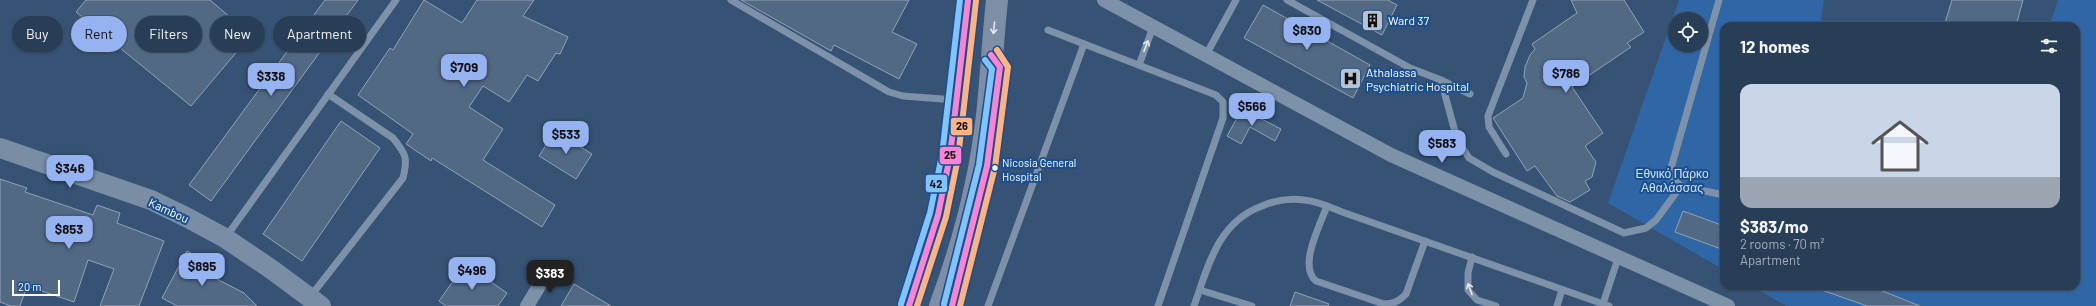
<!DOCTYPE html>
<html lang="en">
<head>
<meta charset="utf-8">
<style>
  :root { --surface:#283e57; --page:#344961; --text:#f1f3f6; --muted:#a5aeba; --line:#44576d; --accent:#95b2f1 }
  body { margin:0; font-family:Barlow,sans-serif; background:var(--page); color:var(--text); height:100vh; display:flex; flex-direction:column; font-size:15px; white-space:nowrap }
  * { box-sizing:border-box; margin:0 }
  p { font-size:13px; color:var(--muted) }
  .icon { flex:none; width:22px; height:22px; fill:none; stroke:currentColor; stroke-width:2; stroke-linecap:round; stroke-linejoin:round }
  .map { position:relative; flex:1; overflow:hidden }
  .details { position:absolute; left:1720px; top:22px; width:360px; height:268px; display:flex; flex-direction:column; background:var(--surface); border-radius:12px; box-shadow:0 1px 3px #0004,0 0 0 1px var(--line) }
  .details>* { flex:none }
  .top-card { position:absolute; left:12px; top:16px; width:380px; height:36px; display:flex; gap:8px }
  .tools { position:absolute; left:1668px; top:12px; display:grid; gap:8px }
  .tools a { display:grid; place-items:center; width:40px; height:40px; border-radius:50%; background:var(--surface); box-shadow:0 1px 3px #0004,0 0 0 1px var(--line); font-size:20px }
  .scale { position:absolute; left:12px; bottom:10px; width:48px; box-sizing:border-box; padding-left:4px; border:2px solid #fff; border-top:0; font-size:11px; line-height:14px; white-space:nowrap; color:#fff; -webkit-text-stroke:3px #1b4f8f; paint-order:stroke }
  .price { position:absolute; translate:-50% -34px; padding:0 9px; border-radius:8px; background:var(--accent); color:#111; font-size:13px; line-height:26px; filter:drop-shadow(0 1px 2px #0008) }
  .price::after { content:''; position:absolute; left:50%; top:24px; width:12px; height:9px; margin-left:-6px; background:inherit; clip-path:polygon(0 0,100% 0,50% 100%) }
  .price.selected { background:#222; color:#fff }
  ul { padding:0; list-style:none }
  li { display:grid; align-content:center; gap:8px; height:212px; padding:0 20px }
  li span { display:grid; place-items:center; height:124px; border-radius:12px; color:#555 }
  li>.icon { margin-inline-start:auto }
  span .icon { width:72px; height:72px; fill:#fffc; stroke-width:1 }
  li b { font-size:17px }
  h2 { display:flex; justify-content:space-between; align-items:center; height:48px; padding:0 20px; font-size:17px }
  .pill { padding:0 14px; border-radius:18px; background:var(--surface); box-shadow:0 1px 3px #0004,0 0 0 1px var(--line); font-size:14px; line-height:36px }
  .pill.selected { background:var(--accent); color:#111 }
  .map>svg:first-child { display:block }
  .green { fill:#2f66a5; fill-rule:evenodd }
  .building { fill:#526984; stroke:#92a2b6 }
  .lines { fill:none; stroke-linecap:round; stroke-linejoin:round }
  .lane { stroke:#7d92a8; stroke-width:7 }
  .street { stroke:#7d92a8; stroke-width:14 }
  .secondary { stroke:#798da4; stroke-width:20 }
  .primary { stroke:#7d8ea7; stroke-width:22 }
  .bus-1-casing { stroke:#1b4f8f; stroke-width:9 }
  .bus-2-casing { stroke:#1b4f8f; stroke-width:9 }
  .bus-3-casing { stroke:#1b4f8f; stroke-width:9 }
  .bus-1 { stroke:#fc82d4; stroke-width:6 }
  .bus-2 { stroke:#ffb380; stroke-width:6 }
  .bus-3 { stroke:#80c4ff; stroke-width:6 }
  .oneway { stroke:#e5e8ed }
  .oneway2 { stroke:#e5e9ee }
  .bus-dot { fill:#fff; stroke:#1b4f8f; stroke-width:1.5 }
  .labels { text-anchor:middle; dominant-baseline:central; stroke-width:4; stroke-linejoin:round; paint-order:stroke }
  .bus-label { font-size:11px; fill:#fff; stroke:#1b4f8f; text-anchor:start }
  .poi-label { font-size:12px; fill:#fff; stroke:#1b4f8f; text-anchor:start }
  .park-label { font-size:12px; fill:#cfe3fa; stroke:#1b4f8f }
  .street-label { font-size:12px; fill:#fff; stroke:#1b4f8f }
  .line-badge { stroke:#1b4f8f; stroke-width:1.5 }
  .pale-badge-label { font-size:11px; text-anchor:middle; font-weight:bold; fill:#111 }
</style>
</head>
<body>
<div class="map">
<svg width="2096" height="306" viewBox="0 0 2096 306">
  <rect width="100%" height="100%" fill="#365274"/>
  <g class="green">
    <path d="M1679,0H1824L1821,20L1838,26H1724V270L1608,203ZM1675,19H1701V45H1675Z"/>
    <path d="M2058,0H2096V306H1786L1752,286H2076V26H2049Z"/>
  </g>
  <g class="building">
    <path d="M86,0H210L251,35L191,106L76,12Z"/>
    <path d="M325,0H358L211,201L189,185Z"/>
    <path d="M424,0L462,23L477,0H534L523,16L568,37L560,54L556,53L538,81L527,75L509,102L483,86L469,107L503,129L483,160L555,205L542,227L432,158L431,161L406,144L413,134L358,95L390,48L393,50Z"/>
    <path d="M741,0H909L892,32L917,44L899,79L834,45L831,51Z"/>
    <path d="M1317,0H1388L1397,5L1382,35Z"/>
    <path d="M1571,0H1624L1644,32L1627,43L1631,47L1572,87L1603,133L1585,146L1596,162L1592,177L1585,181L1590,190L1570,202L1557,196L1535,166L1527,171L1493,118L1523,98L1527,83L1524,77L1525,67L1530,55L1535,49L1532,44L1577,13Z"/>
    <path d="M1952,0H2023L2016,26H1944Z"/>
    <path d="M1263,5L1370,65L1353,98L1244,38Z"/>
    <path d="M1242,109L1281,129L1275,141L1250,127L1241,144L1227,136Z"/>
    <path d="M341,121L380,148L302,261L263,234Z"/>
    <path d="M555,131L592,154L576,179L539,156Z"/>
    <path d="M0,179L27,188L25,192L93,215L97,205L120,213L117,223L164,241L139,306H100L114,269L88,260L74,302L27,286L20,306H11L0,302Z"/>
    <path d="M1683,211L1724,226V250L1675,232Z"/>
    <path d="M187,251L218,268L213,277L244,293L257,306H177L162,298Z"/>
    <path d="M465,264L507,293L498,306H446L439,301Z"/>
    <path d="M574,284L611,306H561Z"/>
    <path d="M1816,286H1870L1920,306H1867L1816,288Z"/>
    <path d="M1295,292L1329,304L1328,306H1290Z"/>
  </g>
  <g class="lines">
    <g class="lane">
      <path d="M731,0L889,92L903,96L955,100"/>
      <path d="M1287,0L1410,68L1441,80L1470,94"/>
      <path d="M1048,30L1216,95L1223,102V118L1158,306"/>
      <path d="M1206,55L1236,0"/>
      <path d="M1139,65L1153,27"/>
      <path d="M1441,80L1457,139L1469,158L1493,172L1624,233L1646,228L1656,220L1681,186L1669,175L1719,0"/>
      <path d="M1506,154L1489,127L1488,116L1533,0"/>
      <path d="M1681,186L1724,195"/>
      <path d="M1327,206C1320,225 1298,266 1316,281L1384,304C1394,304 1399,301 1406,294L1425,241"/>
      <path d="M226,237L396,0"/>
      <path d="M1472,257L1468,273V290L1477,300L1496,306"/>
      <path d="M1200,290L1252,306"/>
      <path d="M310,297L403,178C408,158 406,154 393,138L328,94"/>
      <path d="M1603,304L1618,258"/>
      <path d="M988,306L1084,44"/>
      <path d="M1194,306C1208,266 1218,222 1262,206C1276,200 1290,198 1304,200C1318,201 1332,208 1345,213L1609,306"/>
      <path d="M1557,306L1562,290"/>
    </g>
    <g class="street">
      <path d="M1104,0L1391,155L1728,306"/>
      <path d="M527,306L550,268"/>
    </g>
    <path class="secondary" d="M0,148L151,200L188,218L225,238L271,269L321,306"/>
    <g class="primary">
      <path d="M909,306L938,215L950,156L968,0"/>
      <path d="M940,306C963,244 980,180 987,115C991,77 993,38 997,0"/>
    </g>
    <defs>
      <g id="bus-1">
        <path d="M909,306L938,215L950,156L968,0"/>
        <path d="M952,306L987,166L1000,67L991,55"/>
      </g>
      <g id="bus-2">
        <path d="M917,306L946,217L958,158L976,1"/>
        <path d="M960,306L995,167L1008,67L997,50"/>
      </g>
      <g id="bus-3">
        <path d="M901,304L930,213L942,155L960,0"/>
        <path d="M944,304L979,165L992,69L985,60"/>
      </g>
    </defs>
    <use href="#bus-1" class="bus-1-casing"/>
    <use href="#bus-2" class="bus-2-casing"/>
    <use href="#bus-3" class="bus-3-casing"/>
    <use href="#bus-1" class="bus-1"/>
    <use href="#bus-2" class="bus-2"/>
    <use href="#bus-3" class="bus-3"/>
  </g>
  <defs><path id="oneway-shaft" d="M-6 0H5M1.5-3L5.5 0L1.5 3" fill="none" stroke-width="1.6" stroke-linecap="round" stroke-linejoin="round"/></defs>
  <use class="oneway" href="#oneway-shaft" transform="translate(994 28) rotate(96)"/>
  <g class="oneway2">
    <use href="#oneway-shaft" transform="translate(1146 46) rotate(-69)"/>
    <use href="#oneway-shaft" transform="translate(1470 289) rotate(-110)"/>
  </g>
  <defs>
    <symbol id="building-square" viewBox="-11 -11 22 22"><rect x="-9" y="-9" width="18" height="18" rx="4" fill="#b9c2ce" stroke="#1b4f8f"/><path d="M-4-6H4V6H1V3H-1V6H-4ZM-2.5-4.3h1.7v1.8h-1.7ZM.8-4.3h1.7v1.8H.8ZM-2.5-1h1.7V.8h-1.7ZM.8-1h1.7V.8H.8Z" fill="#111"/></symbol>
    <symbol id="hospital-square" viewBox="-11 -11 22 22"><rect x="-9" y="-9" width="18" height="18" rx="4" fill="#b9c2ce" stroke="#1b4f8f"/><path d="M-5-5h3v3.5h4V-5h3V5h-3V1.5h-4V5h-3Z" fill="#111"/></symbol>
  </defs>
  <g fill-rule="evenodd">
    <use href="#building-square" x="1360" y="8" width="25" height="25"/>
    <use href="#hospital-square" x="1338" y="66" width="25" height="25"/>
  </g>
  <circle class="bus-dot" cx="995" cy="168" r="3.5"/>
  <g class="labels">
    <g class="bus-label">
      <text x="1002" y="162">Nicosia General<tspan x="1002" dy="14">Hospital</tspan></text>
    </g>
    <g class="poi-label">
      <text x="1388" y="20">Ward 37</text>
      <text x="1366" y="72">Athalassa<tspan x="1366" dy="14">Psychiatric Hospital</tspan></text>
    </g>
    <g class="park-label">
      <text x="1672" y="173">Εθνικό Πάρκο<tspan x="1672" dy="14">Αθαλάσσας</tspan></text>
    </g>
    <g class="street-label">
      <text transform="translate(169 210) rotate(25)">Kambou</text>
    </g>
  </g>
  <g class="line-badge">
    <rect x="950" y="117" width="23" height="19" rx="4" fill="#ffb380"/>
    <rect x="939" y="146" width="23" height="19" rx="4" fill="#fc82d4"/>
    <rect x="925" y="174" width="23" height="19" rx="4" fill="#80c4ff"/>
  </g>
  <g class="pale-badge-label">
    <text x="962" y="130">26</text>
    <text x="950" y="159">25</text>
    <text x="936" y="188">42</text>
  </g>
</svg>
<div class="tools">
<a><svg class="icon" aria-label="locate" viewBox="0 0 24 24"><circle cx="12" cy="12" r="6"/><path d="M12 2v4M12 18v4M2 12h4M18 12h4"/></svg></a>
</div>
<div class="scale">20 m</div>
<b class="price" style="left:1307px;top:51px">$830</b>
<b class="price" style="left:464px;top:88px">$709</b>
<b class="price" style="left:1566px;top:94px">$786</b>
<b class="price" style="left:271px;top:97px">$338</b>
<b class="price" style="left:1252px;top:127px">$566</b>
<b class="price" style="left:566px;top:155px">$533</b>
<b class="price" style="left:1442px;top:164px">$583</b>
<b class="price" style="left:70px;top:189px">$346</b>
<b class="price" style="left:69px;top:250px">$853</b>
<b class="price" style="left:202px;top:287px">$895</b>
<b class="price" style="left:472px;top:291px">$496</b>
<b class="price selected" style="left:550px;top:294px">$383</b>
<div class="top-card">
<a class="pill">Buy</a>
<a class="pill selected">Rent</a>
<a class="pill">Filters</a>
<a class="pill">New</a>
<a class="pill">Apartment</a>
</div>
<section class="details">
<h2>12 homes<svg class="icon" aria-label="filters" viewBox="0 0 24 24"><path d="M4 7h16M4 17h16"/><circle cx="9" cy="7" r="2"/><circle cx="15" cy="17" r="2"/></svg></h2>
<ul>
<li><span style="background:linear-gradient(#c9d6e8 75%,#9aa5b1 0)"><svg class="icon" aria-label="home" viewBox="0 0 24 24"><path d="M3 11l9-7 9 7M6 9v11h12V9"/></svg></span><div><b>$383/mo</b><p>2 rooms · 70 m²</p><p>Apartment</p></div></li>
</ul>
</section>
</div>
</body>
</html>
